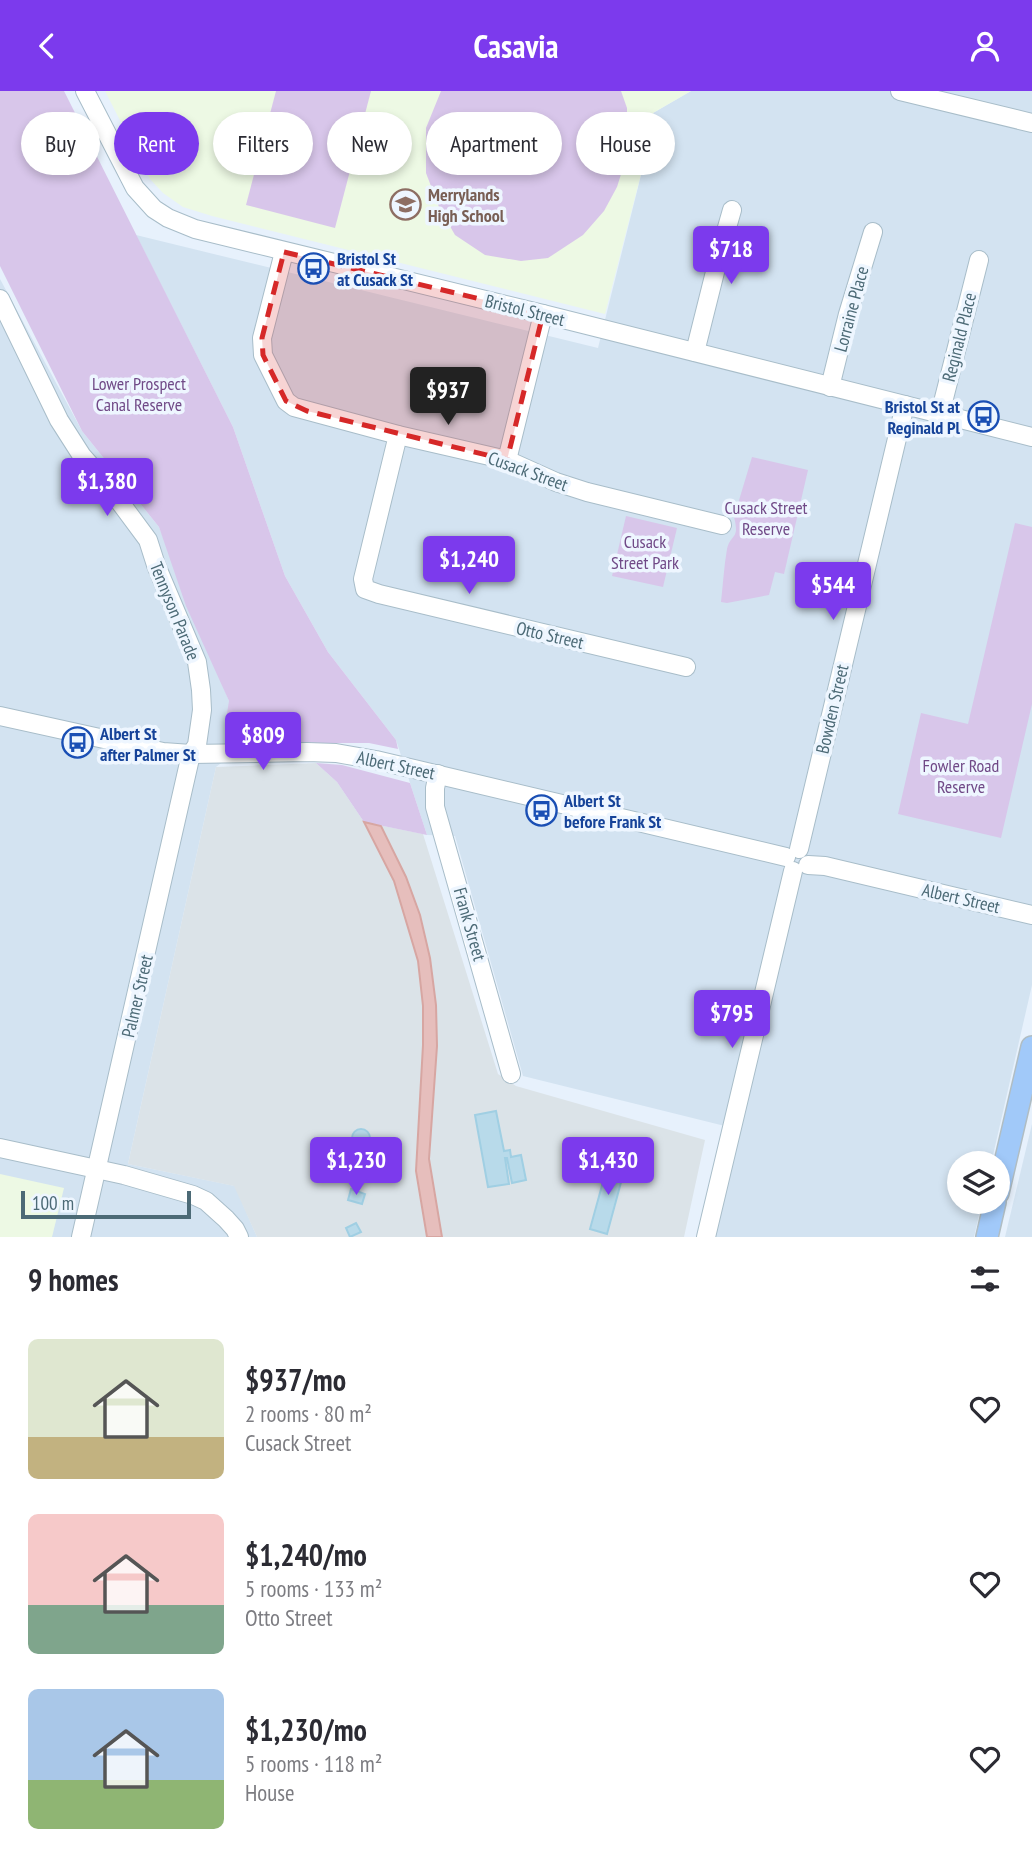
<!DOCTYPE html>
<html lang="en">
<head>
<meta charset="utf-8">
<style>
  :root { --surface:#fff; --page:#f2f2f3; --text:#2b2b33; --muted:#7c7c81; --accent:#7c3aed }
  body { margin:0; font-family:"PT Sans Narrow",sans-serif; background:var(--page); color:var(--text); height:100vh; display:flex; flex-direction:column; font-size:26px; white-space:nowrap }
  * { box-sizing:border-box; margin:0 }
  p { font-size:23px; color:var(--muted) }
  .icon { flex:none; width:38px; height:38px; fill:none; stroke:currentColor; stroke-width:2; stroke-linecap:round; stroke-linejoin:round }
  .map { position:relative; height:1146px; overflow:hidden }
  .sheet { display:flex; flex-direction:column; background:var(--surface); flex:1 }
  .sheet>* { flex:none }
  .top-card { position:absolute; left:21px; top:21px; width:990px; height:63px; display:flex; gap:14px }
  .tools { position:absolute; left:947px; top:1060px; display:grid; gap:14px }
  .tools a { display:grid; place-items:center; width:63px; height:63px; border-radius:50%; background:var(--surface); box-shadow:0 4px 10px #0003; font-size:35px }
  .scale { position:absolute; left:21px; bottom:18px; width:170px; box-sizing:border-box; padding-left:7px; border:4px solid #4c6a76; border-top:0; font-size:19px; line-height:24px; white-space:nowrap; color:#4c6a76; -webkit-text-stroke:5px #eef6ff; paint-order:stroke }
  .price { position:absolute; translate:-50% -60px; padding:0 16px; border-radius:7px; background:var(--accent); color:#fff; font-size:23px; line-height:46px; filter:drop-shadow(0 2px 4px #0008) }
  .price::after { content:''; position:absolute; left:50%; top:42px; width:21px; height:16px; margin-left:-10px; background:inherit; clip-path:polygon(0 0,100% 0,50% 100%) }
  .price.current { background:#222; color:#fff }
  ul { padding:0; list-style:none }
  li { display:flex; align-items:center; gap:21px; height:175px; padding:0 28px }
  li span { display:grid; place-items:center; flex:none; width:196px; height:140px; border-radius:10px; color:#555 }
  li>.icon { margin-inline-start:auto }
  span .icon { width:84px; height:84px; fill:#fffc; stroke-width:1 }
  li b { font-size:30px }
  h2 { display:flex; justify-content:space-between; align-items:center; height:84px; padding:0 28px; font-size:30px }
  .pill { padding:0 24px; border-radius:32px; background:var(--surface); box-shadow:0 4px 10px #0003; font-size:24px; line-height:63px }
  .pill.current { background:var(--accent); color:#fff }
  header { display:flex; justify-content:space-between; align-items:center; height:91px; padding:0 28px; background:var(--accent); color:#fff; font-size:32px; font-weight:800 }
  .map>svg:first-child { display:block }
  .residential { fill:#d3e3f1 }
  .industrial { fill:#dbe3e8 }
  .education { fill:#edf9e4 }
  .green { fill:#d8c6ea }
  .water { fill:#e6bebc; stroke:#d7a6a2; stroke-width:2 }
  .building { fill:#b8daea; stroke:#a0cfe3; stroke-width:2 }
  .lines { fill:none; stroke-linecap:round; stroke-linejoin:round }
  .minor-casing { stroke:#a8bdc9; stroke-width:20 }
  .major-casing { stroke:#b0bdc3; stroke-width:24 }
  .minor { stroke:#fff; stroke-width:18 }
  .major { stroke:#a1c9f9; stroke-width:21 }
  .marked { fill:#d62828; fill-opacity:0.2; stroke:#d62828; stroke-width:5; stroke-dasharray:14 9; stroke-linejoin:round }
  .labels { text-anchor:middle; dominant-baseline:central; stroke-width:7; stroke-linejoin:round; paint-order:stroke }
  .education-label { font-size:18px; font-weight:bold; fill:#785e54; stroke:#eef6ff; text-anchor:start }
  .transit-label { font-size:18px; font-weight:bold; fill:#164399; stroke:#eef6ff; text-anchor:start }
  .street-label { font-size:18px; fill:#4c6a76; stroke:#eef6ff }
  .park-label { font-size:18px; fill:#704987; stroke:#eef6ff }
</style>
</head>
<body>
<header><svg class="icon" aria-label="back" viewBox="0 0 24 24"><path d="M15 5l-7 7 7 7"/></svg>Casavia<svg class="icon" aria-label="person" viewBox="0 0 24 24"><circle cx="12" cy="8" r="4"/><path d="M4 21q1-7 8-7t8 7"/></svg></header>
<div class="map">
<svg width="1032" height="1146" viewBox="0 0 1032 1146">
  <rect width="100%" height="100%" fill="#e7f1fc"/>
  <g class="residential">
    <path d="M691,0H1032V894L991,1073H959V1111H982L974,1146H714L741,1039L523,985L455,745L427,744L396,649L328,561L285,485L233,336L136,144L598,257L648,56L654,24L653,22Z"/>
    <path d="M0,188L82,340L159,436L229,610L242,649L247,652L216,676L128,1073L235,1095L257,1146H0Z"/>
    <path d="M1032,1033V1146H1005Z"/>
  </g>
  <path class="industrial" d="M316,672L337,691L364,731L423,743L498,983L516,995L705,1049L684,1146H257L234,1095L128,1073L216,676Z"/>
  <g class="education">
    <path d="M105,0H691L653,22L654,24L648,56L605,223L212,125L183,116L163,102L150,88Z"/>
    <path d="M0,1083L64,1097L52,1146H0Z"/>
  </g>
  <g class="green">
    <path d="M0,0H64L233,336L285,485L328,561L396,649L398,658L369,652H247L226,628L229,610L186,515L159,436L82,340L0,175Z"/>
    <path d="M276,0H371L335,137L246,114Z"/>
    <path d="M441,0H621L627,17V64L617,96L604,120L583,144L548,167L521,170L485,164L455,144L439,116L426,82V37Z"/>
    <path d="M752,366L808,379L784,483L775,481L769,504L727,512L721,511C723,493 724,475 727,458C731,442 740,449 734,426Z"/>
    <path d="M626,425L677,437L663,496L612,485Z"/>
    <path d="M1015,432L1032,436V613L1001,747L898,723L921,622L968,633Z"/>
    <path d="M316,672L342,674L410,692L427,744L364,731L337,691Z"/>
  </g>
  <path class="water" d="M364,731L381,735L406,786L420,824L430,867L436,914L437,955L429,1068L442,1146H427L416,1080L423,954V915L418,870L394,790Z"/>
  <g class="building">
    <path d="M496,1020L504,1060L510,1059L511,1066L521,1064L526,1089L512,1092L507,1067H505L509,1093L488,1096L475,1024Z"/>
    <circle cx="361" cy="1047" r="9"/>
    <path d="M609,1069L626,1073L607,1143L590,1138Z"/>
    <path d="M351,1098L365,1103L362,1113L348,1109Z"/>
    <path d="M356,1132L361,1141L350,1146L346,1137Z"/>
  </g>
  <g class="lines">
    <defs>
      <g id="minor">
        <path d="M85,0L135,97L154,118L168,127L195,138L543,223L1032,346"/>
        <path d="M900,0L1032,32"/>
        <path d="M284,161L262,247L263,264L286,310L294,316L398,344L507,369L556,391L587,401L722,434"/>
        <path d="M0,208L59,329L82,365L105,391L148,449L156,474L197,571L201,599L202,619L197,654L191,663L81,1146"/>
        <path d="M695,261L720,161L732,119"/>
        <path d="M830,296L848,223L873,141"/>
        <path d="M940,323L979,169"/>
        <path d="M398,344L363,488L365,498L379,503L686,576"/>
        <path d="M507,369L543,223"/>
        <path d="M0,625L163,661L191,663L307,661L336,662L376,669L786,766"/>
        <path d="M438,683L435,697V716L511,983"/>
        <path d="M799,758L905,314"/>
        <path d="M808,774L825,775L1032,824"/>
        <path d="M0,1057L124,1084L193,1104L206,1110L226,1128L235,1138L239,1146"/>
        <path d="M706,1146L793,780"/>
      </g>
      <g id="major">
        <path d="M998,1102L1032,956"/>
        <path d="M987,1146L995,1111"/>
      </g>
    </defs>
    <use href="#minor" class="minor-casing"/>
    <use href="#major" class="major-casing"/>
    <use href="#minor" class="minor"/>
    <use href="#major" class="major"/>
  </g>
  <path class="marked" d="M284,161L543,223L507,369L307,320L286,310L263,264L262,247Z"/>
  <defs>
    <symbol id="school-ring" viewBox="-11 -11 22 22"><circle r="9.5" fill="#eef6ff" stroke="#8d6e63" stroke-width="1.5"/><path d="M0-5L7-2L0 1L-7-2ZM-4 1L0 2.5L4 1V4Q0 6-4 4Z" fill="#8d6e63"/></symbol>
    <symbol id="bus-ring" viewBox="-11 -11 22 22"><circle r="9.5" fill="#eef6ff" stroke="#1a4fb4" stroke-width="1.5"/><path d="M-5-6H5V4H4V6H2V4H-2V6H-4V4H-5ZM-3.5-4V0h7V-4ZM-3.5 1.2v1.5H-2V1.2ZM2 1.2v1.5H3.5V1.2Z" fill="#1a4fb4"/></symbol>
  </defs>
  <g fill-rule="evenodd">
    <use href="#school-ring" x="388" y="96" width="35" height="35"/>
    <use href="#bus-ring" x="296" y="160" width="35" height="35"/>
    <use href="#bus-ring" x="966" y="308" width="35" height="35"/>
    <use href="#bus-ring" x="60" y="634" width="35" height="35"/>
    <use href="#bus-ring" x="524" y="702" width="35" height="35"/>
  </g>
  <g class="labels">
    <g class="education-label">
      <text x="428" y="103">Merrylands<tspan x="428" dy="21">High School</tspan></text>
    </g>
    <g class="transit-label">
      <text x="337" y="167">Bristol St<tspan x="337" dy="21">at Cusack St</tspan></text>
      <text x="960" y="315" text-anchor="end">Bristol St at<tspan x="960" dy="21">Reginald Pl</tspan></text>
      <text x="100" y="642">Albert St<tspan x="100" dy="21">after Palmer St</tspan></text>
      <text x="564" y="709">Albert St<tspan x="564" dy="21">before Frank St</tspan></text>
    </g>
    <g class="street-label">
      <text transform="translate(851 218) rotate(-75)">Lorraine Place</text>
      <text transform="translate(525 219) rotate(14)">Bristol Street</text>
      <text transform="translate(959 246) rotate(-76)">Reginald Place</text>
      <text transform="translate(528 380) rotate(20)">Cusack Street</text>
      <text transform="translate(175 520) rotate(68)">Tennyson Parade</text>
      <text transform="translate(550 544) rotate(13)">Otto Street</text>
      <text transform="translate(832 618) rotate(-77)">Bowden Street</text>
      <text transform="translate(396 674) rotate(12)">Albert Street</text>
      <text transform="translate(961 807) rotate(13)">Albert Street</text>
      <text transform="translate(470 833) rotate(74)">Frank Street</text>
      <text transform="translate(137 905) rotate(-77)">Palmer Street</text>
    </g>
    <g class="park-label">
      <text x="139" y="292">Lower Prospect<tspan x="139" dy="21">Canal Reserve</tspan></text>
      <text x="766" y="416">Cusack Street<tspan x="766" dy="21">Reserve</tspan></text>
      <text x="645" y="450">Cusack<tspan x="645" dy="21">Street Park</tspan></text>
      <text x="961" y="674">Fowler Road<tspan x="961" dy="21">Reserve</tspan></text>
    </g>
  </g>
</svg>
<div class="tools">
<a><svg class="icon" aria-label="layers" viewBox="0 0 24 24"><path d="M12 4l9 5-9 5-9-5zM3 14l9 5 9-5"/></svg></a>
</div>
<div class="scale">100 m</div>
<b class="price" style="left:731px;top:195px">$718</b>
<b class="price current" style="left:448px;top:336px">$937</b>
<b class="price" style="left:107px;top:427px">$1,380</b>
<b class="price" style="left:469px;top:505px">$1,240</b>
<b class="price" style="left:833px;top:531px">$544</b>
<b class="price" style="left:263px;top:681px">$809</b>
<b class="price" style="left:732px;top:959px">$795</b>
<b class="price" style="left:356px;top:1106px">$1,230</b>
<b class="price" style="left:608px;top:1106px">$1,430</b>
<div class="top-card">
<a class="pill">Buy</a>
<a class="pill current">Rent</a>
<a class="pill">Filters</a>
<a class="pill">New</a>
<a class="pill">Apartment</a>
<a class="pill">House</a>
</div>
</div>
<section class="sheet">
<h2>9 homes<svg class="icon" aria-label="filters" viewBox="0 0 24 24"><path d="M4 7h16M4 17h16"/><circle cx="9" cy="7" r="2"/><circle cx="15" cy="17" r="2"/></svg></h2>
<ul>
<li><span style="background:linear-gradient(#dfe7d0 70%,#c2b280 0)"><svg class="icon" aria-label="home" viewBox="0 0 24 24"><path d="M3 11l9-7 9 7M6 9v11h12V9"/></svg></span><div><b>$937/mo</b><p>2 rooms · 80 m²</p><p>Cusack Street</p></div><svg class="icon" aria-label="heart" viewBox="0 0 24 24"><path d="M12 20l-8-8c-3-5 5-10 8-4 3-6 11-1 8 4z"/></svg></li>
<li><span style="background:linear-gradient(#f6c9c9 65%,#7fa58c 0)"><svg class="icon" aria-label="home" viewBox="0 0 24 24"><path d="M3 11l9-7 9 7M6 9v11h12V9"/></svg></span><div><b>$1,240/mo</b><p>5 rooms · 133 m²</p><p>Otto Street</p></div><svg class="icon" aria-label="heart" viewBox="0 0 24 24"><path d="M12 20l-8-8c-3-5 5-10 8-4 3-6 11-1 8 4z"/></svg></li>
<li><span style="background:linear-gradient(#a9c7e8 65%,#8fb573 0)"><svg class="icon" aria-label="home" viewBox="0 0 24 24"><path d="M3 11l9-7 9 7M6 9v11h12V9"/></svg></span><div><b>$1,230/mo</b><p>5 rooms · 118 m²</p><p>House</p></div><svg class="icon" aria-label="heart" viewBox="0 0 24 24"><path d="M12 20l-8-8c-3-5 5-10 8-4 3-6 11-1 8 4z"/></svg></li>
</ul>
</section>
</body>
</html>
